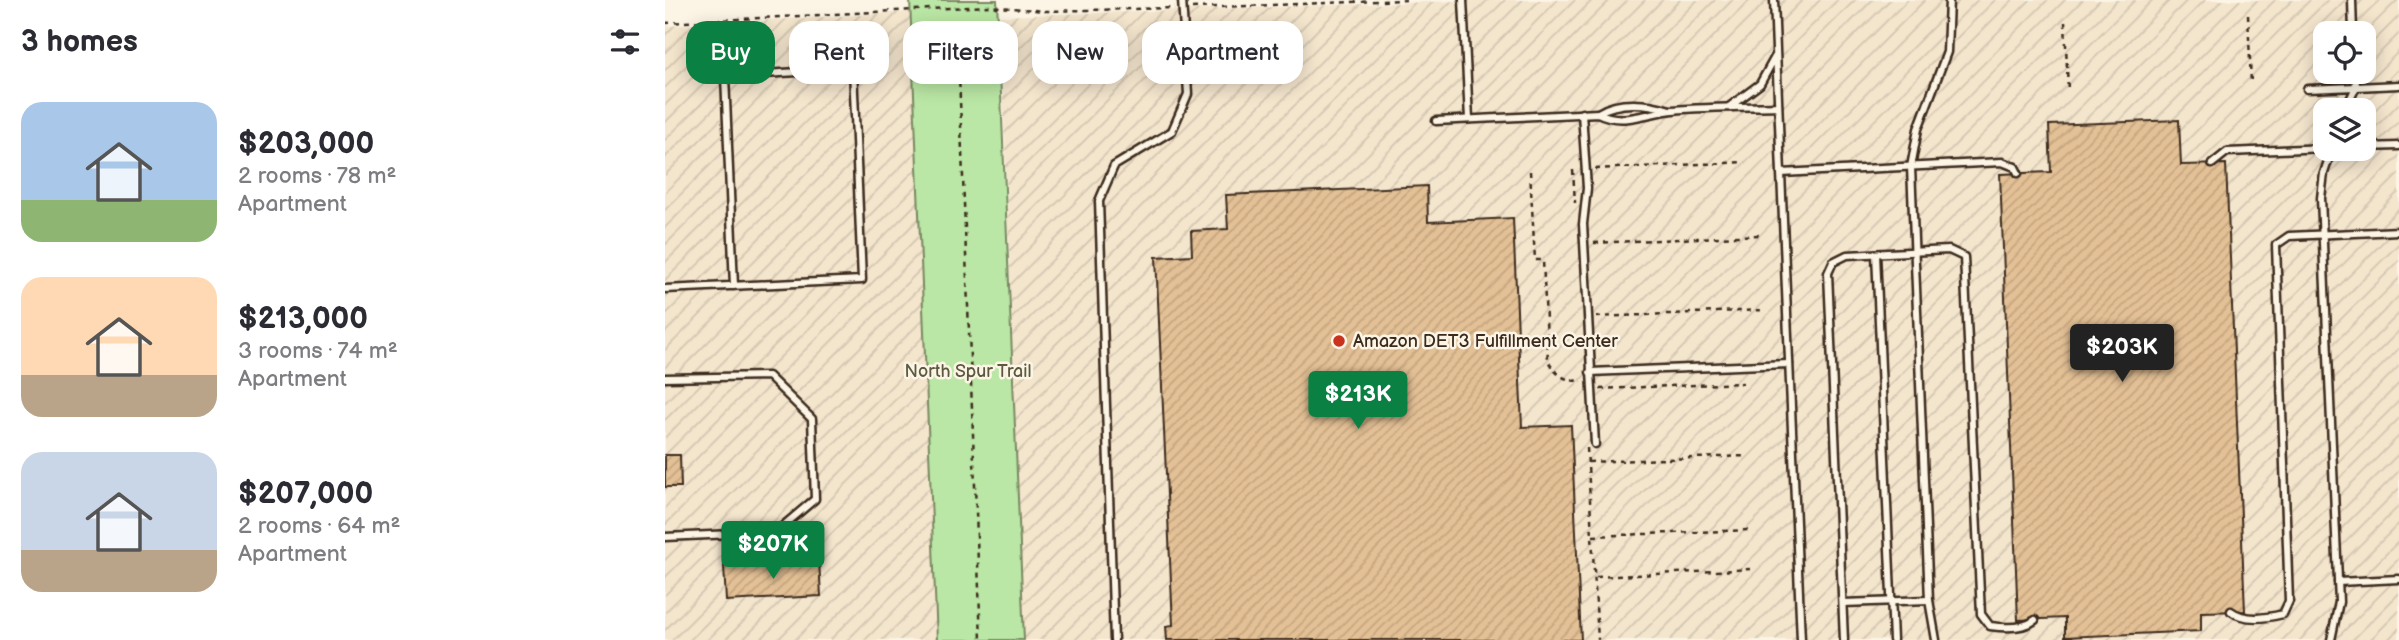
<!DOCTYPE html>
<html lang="en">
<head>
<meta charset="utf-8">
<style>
  :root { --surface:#fff; --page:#f7f7f7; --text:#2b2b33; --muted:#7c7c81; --accent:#0b8043 }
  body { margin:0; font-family:"Balsamiq Sans",sans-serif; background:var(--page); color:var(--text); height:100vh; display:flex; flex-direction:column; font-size:26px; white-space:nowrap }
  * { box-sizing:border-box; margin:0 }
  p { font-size:23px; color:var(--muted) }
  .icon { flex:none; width:38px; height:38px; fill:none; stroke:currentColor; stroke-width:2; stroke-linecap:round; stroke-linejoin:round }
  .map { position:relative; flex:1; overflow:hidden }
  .panel { display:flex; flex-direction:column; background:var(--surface); width:665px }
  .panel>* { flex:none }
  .top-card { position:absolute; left:21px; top:21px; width:665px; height:63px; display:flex; gap:14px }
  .tools { position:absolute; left:1648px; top:21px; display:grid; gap:14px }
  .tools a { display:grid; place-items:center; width:63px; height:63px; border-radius:14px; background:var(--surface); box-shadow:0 4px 18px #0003; font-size:35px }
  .price { position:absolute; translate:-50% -60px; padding:0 16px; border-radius:7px; background:var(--accent); color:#fff; font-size:23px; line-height:46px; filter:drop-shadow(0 2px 4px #0008) }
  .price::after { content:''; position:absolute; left:50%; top:42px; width:21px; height:16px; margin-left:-10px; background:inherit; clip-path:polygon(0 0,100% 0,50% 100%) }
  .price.active { background:#222; color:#fff }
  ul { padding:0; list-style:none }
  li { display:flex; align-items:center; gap:21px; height:175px; padding:0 21px }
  li span { display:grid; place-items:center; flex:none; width:196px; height:140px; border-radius:21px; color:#555 }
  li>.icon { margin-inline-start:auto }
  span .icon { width:84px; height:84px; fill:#fffc; stroke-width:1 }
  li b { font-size:30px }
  h2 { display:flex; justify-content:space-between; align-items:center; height:84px; padding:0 21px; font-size:30px }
  .pill { padding:0 24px; border-radius:21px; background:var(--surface); box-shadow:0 4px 18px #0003; font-size:24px; line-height:63px }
  .pill.active { background:var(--accent); color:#fff }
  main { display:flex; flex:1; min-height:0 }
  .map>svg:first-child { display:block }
  .industrial { fill:url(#industrial-furrows); fill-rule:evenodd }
  .green { fill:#bae7a5; stroke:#7a8862; stroke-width:2 }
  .building { fill:url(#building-hatch); stroke:#3b2a1e; stroke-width:2 }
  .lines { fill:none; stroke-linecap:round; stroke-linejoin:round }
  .lane-casing { stroke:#3b2a1e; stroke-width:11 }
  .path { stroke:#3b2a1e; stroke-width:2.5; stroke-dasharray:5 5; stroke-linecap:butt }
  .lane { stroke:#fcf5e5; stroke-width:6 }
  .poi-dot { fill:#c8321e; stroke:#fcf5e5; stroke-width:2.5 }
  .labels { text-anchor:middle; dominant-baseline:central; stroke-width:5; stroke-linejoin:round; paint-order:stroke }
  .poi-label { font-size:18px; fill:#3b2a1e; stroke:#fcf5e5; text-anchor:start }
  .park-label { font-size:18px; fill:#5b5940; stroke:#fcf5e5 }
</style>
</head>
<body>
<main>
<section class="panel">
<h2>3 homes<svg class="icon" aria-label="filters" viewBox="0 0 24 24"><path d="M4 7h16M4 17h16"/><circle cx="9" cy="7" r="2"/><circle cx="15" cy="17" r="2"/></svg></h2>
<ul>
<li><span style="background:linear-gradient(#a9c7e8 70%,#8fb573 0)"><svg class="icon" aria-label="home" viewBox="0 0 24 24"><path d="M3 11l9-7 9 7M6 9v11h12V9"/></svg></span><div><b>$203,000</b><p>2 rooms · 78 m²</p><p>Apartment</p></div></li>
<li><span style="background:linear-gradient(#ffd9b3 70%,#b9a48a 0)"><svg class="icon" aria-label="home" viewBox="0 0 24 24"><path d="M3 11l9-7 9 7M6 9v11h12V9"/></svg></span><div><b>$213,000</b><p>3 rooms · 74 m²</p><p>Apartment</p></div></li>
<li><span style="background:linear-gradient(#c9d6e8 70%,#b9a48a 0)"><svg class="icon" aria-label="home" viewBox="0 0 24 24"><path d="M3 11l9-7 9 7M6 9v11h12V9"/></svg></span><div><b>$207,000</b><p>2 rooms · 64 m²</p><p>Apartment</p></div></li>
</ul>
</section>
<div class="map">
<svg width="1734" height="640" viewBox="0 0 1734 640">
  <defs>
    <pattern id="industrial-furrows" width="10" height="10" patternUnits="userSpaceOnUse" patternTransform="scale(1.75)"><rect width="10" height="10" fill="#f4e5cd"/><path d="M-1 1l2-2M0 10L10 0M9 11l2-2" fill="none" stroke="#d2c5b0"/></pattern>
    <pattern id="building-hatch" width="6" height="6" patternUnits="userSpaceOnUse" patternTransform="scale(1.75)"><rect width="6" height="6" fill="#e3c095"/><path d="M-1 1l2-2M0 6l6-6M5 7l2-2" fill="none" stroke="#c4a580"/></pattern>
  </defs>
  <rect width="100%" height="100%" fill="#fcf5e5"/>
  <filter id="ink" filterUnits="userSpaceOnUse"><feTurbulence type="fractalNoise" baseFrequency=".0143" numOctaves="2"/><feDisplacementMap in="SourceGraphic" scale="14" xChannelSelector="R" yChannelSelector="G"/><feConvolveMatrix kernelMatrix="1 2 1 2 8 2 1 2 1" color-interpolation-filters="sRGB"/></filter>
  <g filter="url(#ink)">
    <g class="industrial">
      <path d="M825,0H1734V640H359L335,16ZM1661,33H1699V72H1661ZM1661,110H1699V149H1661Z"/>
      <path d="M246,12L272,640H0V26Z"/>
    </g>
    <path class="green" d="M245,0H332L359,640H272Z"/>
    <g class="building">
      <path d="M427,34H438L439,51L427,52Z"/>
      <path d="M1514,120L1516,165L1561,164L1580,611L1536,612V631L1400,637V618L1353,620L1335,174L1386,172L1384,125Z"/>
      <path d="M762,186L763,222L848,218L857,427L906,425L916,640H502L501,626L508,625L491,257L527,255L526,231L563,229L561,195Z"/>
      <path d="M0,455H15L16,487H0Z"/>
      <path d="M154,560L156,596L61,601L59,566Z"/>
    </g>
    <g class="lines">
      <defs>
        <g id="lane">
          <path d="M798,0L804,119"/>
          <path d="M1109,0L1116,173L1337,162L1350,167L1353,173"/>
          <path d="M1687,0L1688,33"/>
          <path d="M1690,72L1691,87L1734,85"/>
          <path d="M1642,89L1691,87L1680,110"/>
          <path d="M1064,107L1095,84L1110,57"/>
          <path d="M917,113L922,188L918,224L930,444"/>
          <path d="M933,113C953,100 984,103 1005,110"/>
          <path d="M771,121L933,113C957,126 985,112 1008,110C1043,107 1078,107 1113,106"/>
          <path d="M1699,147L1734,146"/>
          <path d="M1547,164L1562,152L1661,148"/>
          <path d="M1116,173L1136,640"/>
          <path d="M1211,254L1228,640"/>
          <path d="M0,289L197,280L188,69L60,76L69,286"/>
          <path d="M925,372L1124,364"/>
          <path d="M0,378L103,376L147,419L150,499L111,532L0,537"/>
          <path d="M1673,582L1734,579"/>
          <path d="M1178,603L1264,600"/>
          <path d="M1566,611C1579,621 1602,618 1618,614L1624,601L1611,245L1624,236L1734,231"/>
          <path d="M449,640L434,201L449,166L507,131L523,94L517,0"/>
          <path d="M1179,640L1163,273L1168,262L1182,255L1284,250L1299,257L1316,614L1325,626C1340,628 1359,629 1370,620"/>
          <path d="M1271,640L1264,600L1246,167L1253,129L1282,52L1284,0"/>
          <path d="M1666,640L1674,602L1656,198L1659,173L1667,149"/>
        </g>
      </defs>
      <use href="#lane" class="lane-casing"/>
      <g class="path">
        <path d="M527,8L741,0"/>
        <path d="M1583,15L1586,84"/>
        <path d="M1400,22L1403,91"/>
        <path d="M0,23L324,6L380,11L510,8"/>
        <path d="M292,23L316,640"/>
        <path d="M930,169L1080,162"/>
        <path d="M908,170L910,203"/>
        <path d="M865,171L870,260H878L883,361C892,376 900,381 917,381"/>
        <path d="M929,243L1096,235"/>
        <path d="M931,317L1099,310"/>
        <path d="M935,389L1078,383"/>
        <path d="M922,448L933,640"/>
        <path d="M923,462L1082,456"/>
        <path d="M928,536L1085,530"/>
        <path d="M931,577L1088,569"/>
      </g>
      <use href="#lane" class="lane"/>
    </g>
  </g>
  <circle class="poi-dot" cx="674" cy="341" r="7"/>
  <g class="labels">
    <g class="poi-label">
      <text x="688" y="341">Amazon DET3 Fulfillment Center</text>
    </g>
    <g class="park-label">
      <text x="303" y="371">North Spur Trail</text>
    </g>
  </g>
</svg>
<div class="tools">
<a><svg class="icon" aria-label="locate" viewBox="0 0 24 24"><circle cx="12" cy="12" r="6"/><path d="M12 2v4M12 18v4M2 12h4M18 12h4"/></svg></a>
<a><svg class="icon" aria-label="layers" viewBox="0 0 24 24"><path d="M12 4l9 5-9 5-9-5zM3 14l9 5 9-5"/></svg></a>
</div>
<b class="price active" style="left:1457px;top:384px">$203K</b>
<b class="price" style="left:693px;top:431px">$213K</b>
<b class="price" style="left:108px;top:581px">$207K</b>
<div class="top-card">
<a class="pill active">Buy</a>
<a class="pill">Rent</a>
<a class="pill">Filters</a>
<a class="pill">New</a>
<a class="pill">Apartment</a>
</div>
</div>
</main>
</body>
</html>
